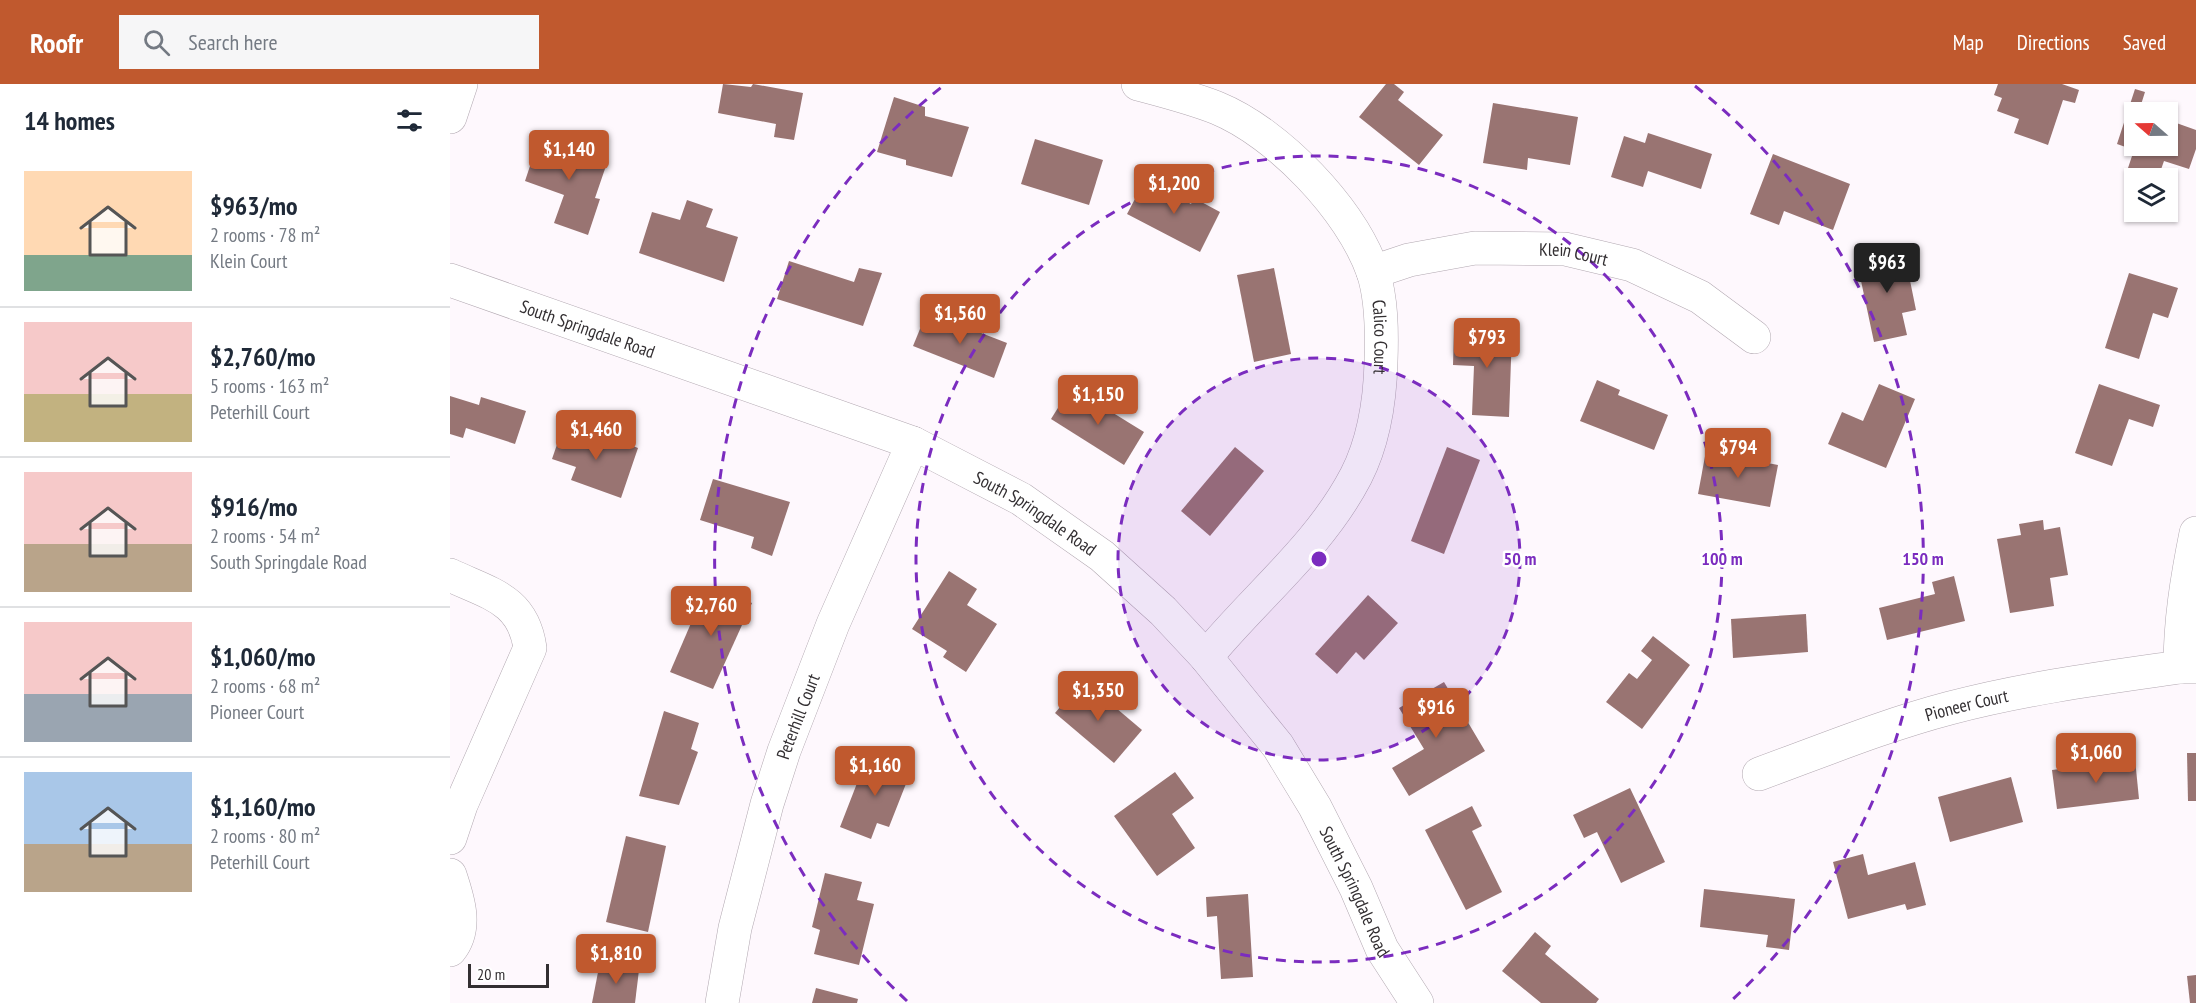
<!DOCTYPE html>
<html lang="en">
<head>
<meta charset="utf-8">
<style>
  :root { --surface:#fff; --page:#f6f6f7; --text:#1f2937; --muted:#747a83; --line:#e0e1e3; --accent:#c0592e }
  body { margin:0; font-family:"PT Sans Narrow",sans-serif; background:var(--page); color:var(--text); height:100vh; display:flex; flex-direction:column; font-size:22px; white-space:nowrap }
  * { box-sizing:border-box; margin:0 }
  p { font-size:20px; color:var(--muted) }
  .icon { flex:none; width:33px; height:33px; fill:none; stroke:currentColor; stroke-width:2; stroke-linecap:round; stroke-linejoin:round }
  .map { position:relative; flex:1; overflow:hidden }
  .sheet { display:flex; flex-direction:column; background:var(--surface); width:450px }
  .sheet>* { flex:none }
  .needle { width:39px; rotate:290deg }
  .controls { position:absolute; left:1674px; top:18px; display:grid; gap:12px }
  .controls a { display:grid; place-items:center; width:54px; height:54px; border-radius:0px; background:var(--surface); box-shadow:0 2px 4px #0004; font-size:30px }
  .scale { position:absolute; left:18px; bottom:15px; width:81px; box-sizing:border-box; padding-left:6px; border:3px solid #332f32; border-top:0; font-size:16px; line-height:21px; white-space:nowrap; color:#332f32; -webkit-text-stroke:4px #fff; paint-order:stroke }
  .price { position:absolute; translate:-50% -51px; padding:0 14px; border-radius:6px; background:var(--accent); color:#fff; font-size:20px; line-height:39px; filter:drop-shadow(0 2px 3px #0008) }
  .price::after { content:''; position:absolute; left:50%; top:36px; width:18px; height:14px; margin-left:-9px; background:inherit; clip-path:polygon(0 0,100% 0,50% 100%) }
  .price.active { background:#222; color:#fff }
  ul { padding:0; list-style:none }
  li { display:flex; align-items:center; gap:18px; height:150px; padding:0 24px }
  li+li { border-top:2px solid var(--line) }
  li span { display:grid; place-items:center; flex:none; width:168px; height:120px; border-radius:0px; color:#555 }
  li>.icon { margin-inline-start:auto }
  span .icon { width:72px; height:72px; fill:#fffc; stroke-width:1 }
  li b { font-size:26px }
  h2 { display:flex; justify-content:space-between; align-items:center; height:72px; padding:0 24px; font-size:26px }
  header { display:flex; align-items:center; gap:36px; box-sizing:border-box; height:84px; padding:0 30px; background:var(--accent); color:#fff }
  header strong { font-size:28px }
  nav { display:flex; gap:33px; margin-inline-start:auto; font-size:21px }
  .search { width:420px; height:54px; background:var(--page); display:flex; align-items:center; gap:15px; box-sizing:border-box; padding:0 21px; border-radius:0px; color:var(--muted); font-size:22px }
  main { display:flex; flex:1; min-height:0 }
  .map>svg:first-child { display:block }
  .building { fill:#997472 }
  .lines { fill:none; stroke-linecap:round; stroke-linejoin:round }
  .minor-casing { stroke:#b2a8b1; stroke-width:34 }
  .minor { stroke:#fff; stroke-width:33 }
  .ring { fill:none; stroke:#7b2cbf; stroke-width:3; stroke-dasharray:10 8 }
  .labels { text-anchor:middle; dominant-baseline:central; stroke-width:5; stroke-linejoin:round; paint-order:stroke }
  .street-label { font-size:18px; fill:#332f32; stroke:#fff }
  .centre { fill:#7b2cbf; stroke:#fff; stroke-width:3 }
  .ring-label { font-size:18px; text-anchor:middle; font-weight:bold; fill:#7b2cbf; stroke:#fff; stroke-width:5; stroke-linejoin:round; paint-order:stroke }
</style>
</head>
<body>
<header>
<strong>Roofr</strong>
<div class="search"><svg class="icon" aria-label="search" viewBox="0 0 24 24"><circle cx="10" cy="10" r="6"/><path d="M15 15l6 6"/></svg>Search here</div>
<nav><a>Map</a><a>Directions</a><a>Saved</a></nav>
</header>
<main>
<section class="sheet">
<h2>14 homes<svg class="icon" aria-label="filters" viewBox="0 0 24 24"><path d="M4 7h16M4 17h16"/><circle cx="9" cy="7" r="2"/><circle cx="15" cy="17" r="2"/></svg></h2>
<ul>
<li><span style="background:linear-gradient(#ffd9b3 70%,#7fa58c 0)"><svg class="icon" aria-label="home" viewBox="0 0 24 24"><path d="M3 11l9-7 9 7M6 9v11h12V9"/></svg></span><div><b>$963/mo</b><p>2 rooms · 78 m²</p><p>Klein Court</p></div></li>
<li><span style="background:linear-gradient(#f6c9c9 60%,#c2b280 0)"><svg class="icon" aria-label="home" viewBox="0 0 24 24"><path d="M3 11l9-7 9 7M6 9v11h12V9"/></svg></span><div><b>$2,760/mo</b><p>5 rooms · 163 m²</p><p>Peterhill Court</p></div></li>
<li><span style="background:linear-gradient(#f6c9c9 60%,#b9a48a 0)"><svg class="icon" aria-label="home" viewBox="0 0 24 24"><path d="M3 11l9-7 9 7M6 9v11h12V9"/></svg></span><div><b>$916/mo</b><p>2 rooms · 54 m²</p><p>South Springdale Road</p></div></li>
<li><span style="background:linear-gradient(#f6c9c9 60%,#9aa5b1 0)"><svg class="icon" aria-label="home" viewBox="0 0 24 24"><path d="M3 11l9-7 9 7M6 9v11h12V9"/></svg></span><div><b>$1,060/mo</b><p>2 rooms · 68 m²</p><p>Pioneer Court</p></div></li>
<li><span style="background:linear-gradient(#a9c7e8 60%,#b9a48a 0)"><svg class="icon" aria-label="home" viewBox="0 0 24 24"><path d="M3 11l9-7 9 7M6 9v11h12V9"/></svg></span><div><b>$1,160/mo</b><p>2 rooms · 80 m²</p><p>Peterhill Court</p></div></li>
</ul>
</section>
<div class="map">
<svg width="1746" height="919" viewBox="0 0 1746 919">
  <rect width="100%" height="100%" fill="#fef8fd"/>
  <g class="building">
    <path d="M273,0L301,3L303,0L353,9L344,56L324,53L326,40L268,29Z"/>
    <path d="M936,0H944L954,8L948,16L993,51L969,81L909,33Z"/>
    <path d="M1548,0H1612L1629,6L1625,19L1613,16L1598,61L1564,49L1569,35L1547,27L1552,14L1544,11Z"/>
    <path d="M1685,5L1695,8L1689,27L1693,28H1684V62H1718V36L1746,46V65L1739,85L1714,77L1708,94L1678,84L1684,66L1667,60Z"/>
    <path d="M444,13L475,23V32L519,43L502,93L456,81V76L427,68Z"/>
    <path d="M1043,19L1128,33L1120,81L1078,74L1077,86L1033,79Z"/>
    <path d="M1198,49L1262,70L1251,105L1198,87L1193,103L1161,93L1174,52L1195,59Z"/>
    <path d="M90,52L158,76L145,114L150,115L138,151L104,139L114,111L75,97Z"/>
    <path d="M585,55L653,76L639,121L571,100Z"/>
    <path d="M1323,70L1400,100L1383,146L1334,127L1329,141L1300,130Z"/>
    <path d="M695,96L741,120L744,114L770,128L750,168L677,130Z"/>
    <path d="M237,116L263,125L256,143L288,153L274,198L189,169L202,128L230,136Z"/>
    <path d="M1454,167L1466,226L1452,229L1457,251L1424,258L1407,178Z"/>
    <path d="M339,177L404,198L409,184L432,189L413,242L327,215Z"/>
    <path d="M824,184L841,270L804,278L787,191Z"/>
    <path d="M1679,189L1728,204L1718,234L1703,229L1689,275L1655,264Z"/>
    <path d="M477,228L557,259L544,294L463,262Z"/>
    <path d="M1004,246L1062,248L1059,333L1022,331L1024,282L1003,281Z"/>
    <path d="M1147,296L1170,306L1168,311L1218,331L1204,366L1130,337Z"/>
    <path d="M1429,300L1465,315L1436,384L1378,360L1392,328L1413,337Z"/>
    <path d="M1649,300L1710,321L1703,343L1679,335L1662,382L1625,369Z"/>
    <path d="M621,303L694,348L674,381L601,335Z"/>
    <path d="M0,312L29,321L31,313L76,327L65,360L16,344L13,354L0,350Z"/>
    <path d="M113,343L163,362L165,355L188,364L171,414L121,396L126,383L102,375Z"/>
    <path d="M785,363L814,387L760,452L731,427Z"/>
    <path d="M997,363L1030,376L994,470L961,457Z"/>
    <path d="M1256,367L1328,381L1320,423L1248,410Z"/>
    <path d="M263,395L340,418L322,472L301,464L304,453L250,436Z"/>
    <path d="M1593,436L1594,446L1610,443L1618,491L1600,494L1604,522L1560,529L1547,455L1571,451L1569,440Z"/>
    <path d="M499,487L527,505L517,521L547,540L516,588L493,573L497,567L462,545Z"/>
    <path d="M1504,492L1515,537L1437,556L1429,524L1485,510L1482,498Z"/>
    <path d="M257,502L302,519L263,605L220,588Z"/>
    <path d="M918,511L948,539L914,576L906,568L887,590L865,570Z"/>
    <path d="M1356,530L1358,568L1283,574L1281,535Z"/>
    <path d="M1203,552L1240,581L1192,645L1156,618L1179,589L1187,595L1202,576L1191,567Z"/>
    <path d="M633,596L692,646L664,679L605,629Z"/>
    <path d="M994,598L1035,667L959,712L942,684L974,665L949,624Z"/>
    <path d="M214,627L249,639L241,665L248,668L229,721L189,712Z"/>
    <path d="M1737,669H1746V717H1738Z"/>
    <path d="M418,671L461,687L439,743L427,739L421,755L390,743Z"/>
    <path d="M1685,675L1689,715L1607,725L1602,686Z"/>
    <path d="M725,688L744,714L722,730L745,764L707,792L664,732Z"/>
    <path d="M1561,693L1573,738L1500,758L1488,713Z"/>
    <path d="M1180,704L1215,778L1171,799L1147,748L1134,754L1123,731Z"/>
    <path d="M1022,722L1032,742L1022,747L1052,808L1016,826L975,746Z"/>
    <path d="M176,752L216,762L198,848L156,838Z"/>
    <path d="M1413,770L1418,791L1465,778L1476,821L1457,826L1455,820L1398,835L1383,778Z"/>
    <path d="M375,789L412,798L407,816L424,820L409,881L364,870L370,846L362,843Z"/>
    <path d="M1254,805L1345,815L1339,866L1316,863L1318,851L1250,843Z"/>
    <path d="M798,810L803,893L771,895L767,832L757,833L756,813Z"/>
    <path d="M1085,848L1101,862L1095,870L1149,915L1146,919H1091L1052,887Z"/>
    <path d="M150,878L189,886L185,919H142Z"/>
    <path d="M1746,891V919H1740L1737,892Z"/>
    <path d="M366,904L408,915L407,919H362Z"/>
  </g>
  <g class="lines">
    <defs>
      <g id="minor">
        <path id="s1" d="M688,0C714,7 742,14 767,24C828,49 901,125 923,188C932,215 932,249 931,278C930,316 924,357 906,392C869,463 806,512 756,573"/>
        <path d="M0,33L11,0"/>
        <path id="s2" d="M923,188L959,176L1025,164L1115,165L1182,181L1250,213L1304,253"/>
        <path id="s3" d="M0,196L463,359L571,415L652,472L713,527L756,573L828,662L865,723L906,804L932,865L967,919"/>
        <path d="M0,491C40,510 73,515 80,564L11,721L0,754"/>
        <path d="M1730,583C1730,537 1737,494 1746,449"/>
        <path id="s4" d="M1309,690C1372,667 1435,641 1500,624C1576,604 1653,594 1730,583H1746"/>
        <path d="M0,791C8,815 18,844 0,866"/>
        <path id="s5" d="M272,919L285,844L317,720L334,667L383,540L463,359"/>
      </g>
    </defs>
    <use href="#minor" class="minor-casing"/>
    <use href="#minor" class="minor"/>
  </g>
  <circle cx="869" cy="475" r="201" fill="#7b2cbf" fill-opacity=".12"/>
  <g class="ring">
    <circle cx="869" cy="475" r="201"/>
    <circle cx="869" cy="475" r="403"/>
    <path d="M457 917A604 604 0 0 1 493 2M1245 2A604 604 0 0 1 1281 917"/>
  </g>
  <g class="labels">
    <g class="street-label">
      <text stroke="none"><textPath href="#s2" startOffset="204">Klein Court</textPath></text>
      <text stroke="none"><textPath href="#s3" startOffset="146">South Springdale Road</textPath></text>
      <text stroke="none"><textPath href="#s1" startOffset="380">Calico Court</textPath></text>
      <text stroke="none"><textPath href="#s3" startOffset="632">South Springdale Road</textPath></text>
      <text stroke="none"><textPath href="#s4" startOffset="219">Pioneer Court</textPath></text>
      <text stroke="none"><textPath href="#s5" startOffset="297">Peterhill Court</textPath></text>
      <text stroke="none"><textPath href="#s3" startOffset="1136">South Springdale Road</textPath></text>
    </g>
  </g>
  <circle cx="869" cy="475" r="9" class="centre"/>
  <g class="ring-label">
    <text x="1070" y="481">50 m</text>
    <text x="1272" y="481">100 m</text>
    <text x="1473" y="481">150 m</text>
  </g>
</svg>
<div class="controls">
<a><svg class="needle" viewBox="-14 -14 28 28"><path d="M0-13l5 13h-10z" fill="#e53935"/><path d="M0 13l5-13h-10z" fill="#747a83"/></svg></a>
<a><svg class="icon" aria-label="layers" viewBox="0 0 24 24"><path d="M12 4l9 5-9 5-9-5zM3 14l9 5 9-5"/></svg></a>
</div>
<div class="scale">20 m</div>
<b class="price" style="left:119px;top:97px">$1,140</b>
<b class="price" style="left:724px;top:131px">$1,200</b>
<b class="price active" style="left:1437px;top:210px">$963</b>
<b class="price" style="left:510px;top:261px">$1,560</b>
<b class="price" style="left:1037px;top:285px">$793</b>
<b class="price" style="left:648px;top:342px">$1,150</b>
<b class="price" style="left:146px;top:377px">$1,460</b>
<b class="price" style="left:1288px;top:395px">$794</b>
<b class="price" style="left:261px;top:553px">$2,760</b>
<b class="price" style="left:648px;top:638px">$1,350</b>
<b class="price" style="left:986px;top:655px">$916</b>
<b class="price" style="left:1646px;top:700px">$1,060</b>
<b class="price" style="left:425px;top:713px">$1,160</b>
<b class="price" style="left:166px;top:901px">$1,810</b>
</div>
</main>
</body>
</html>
